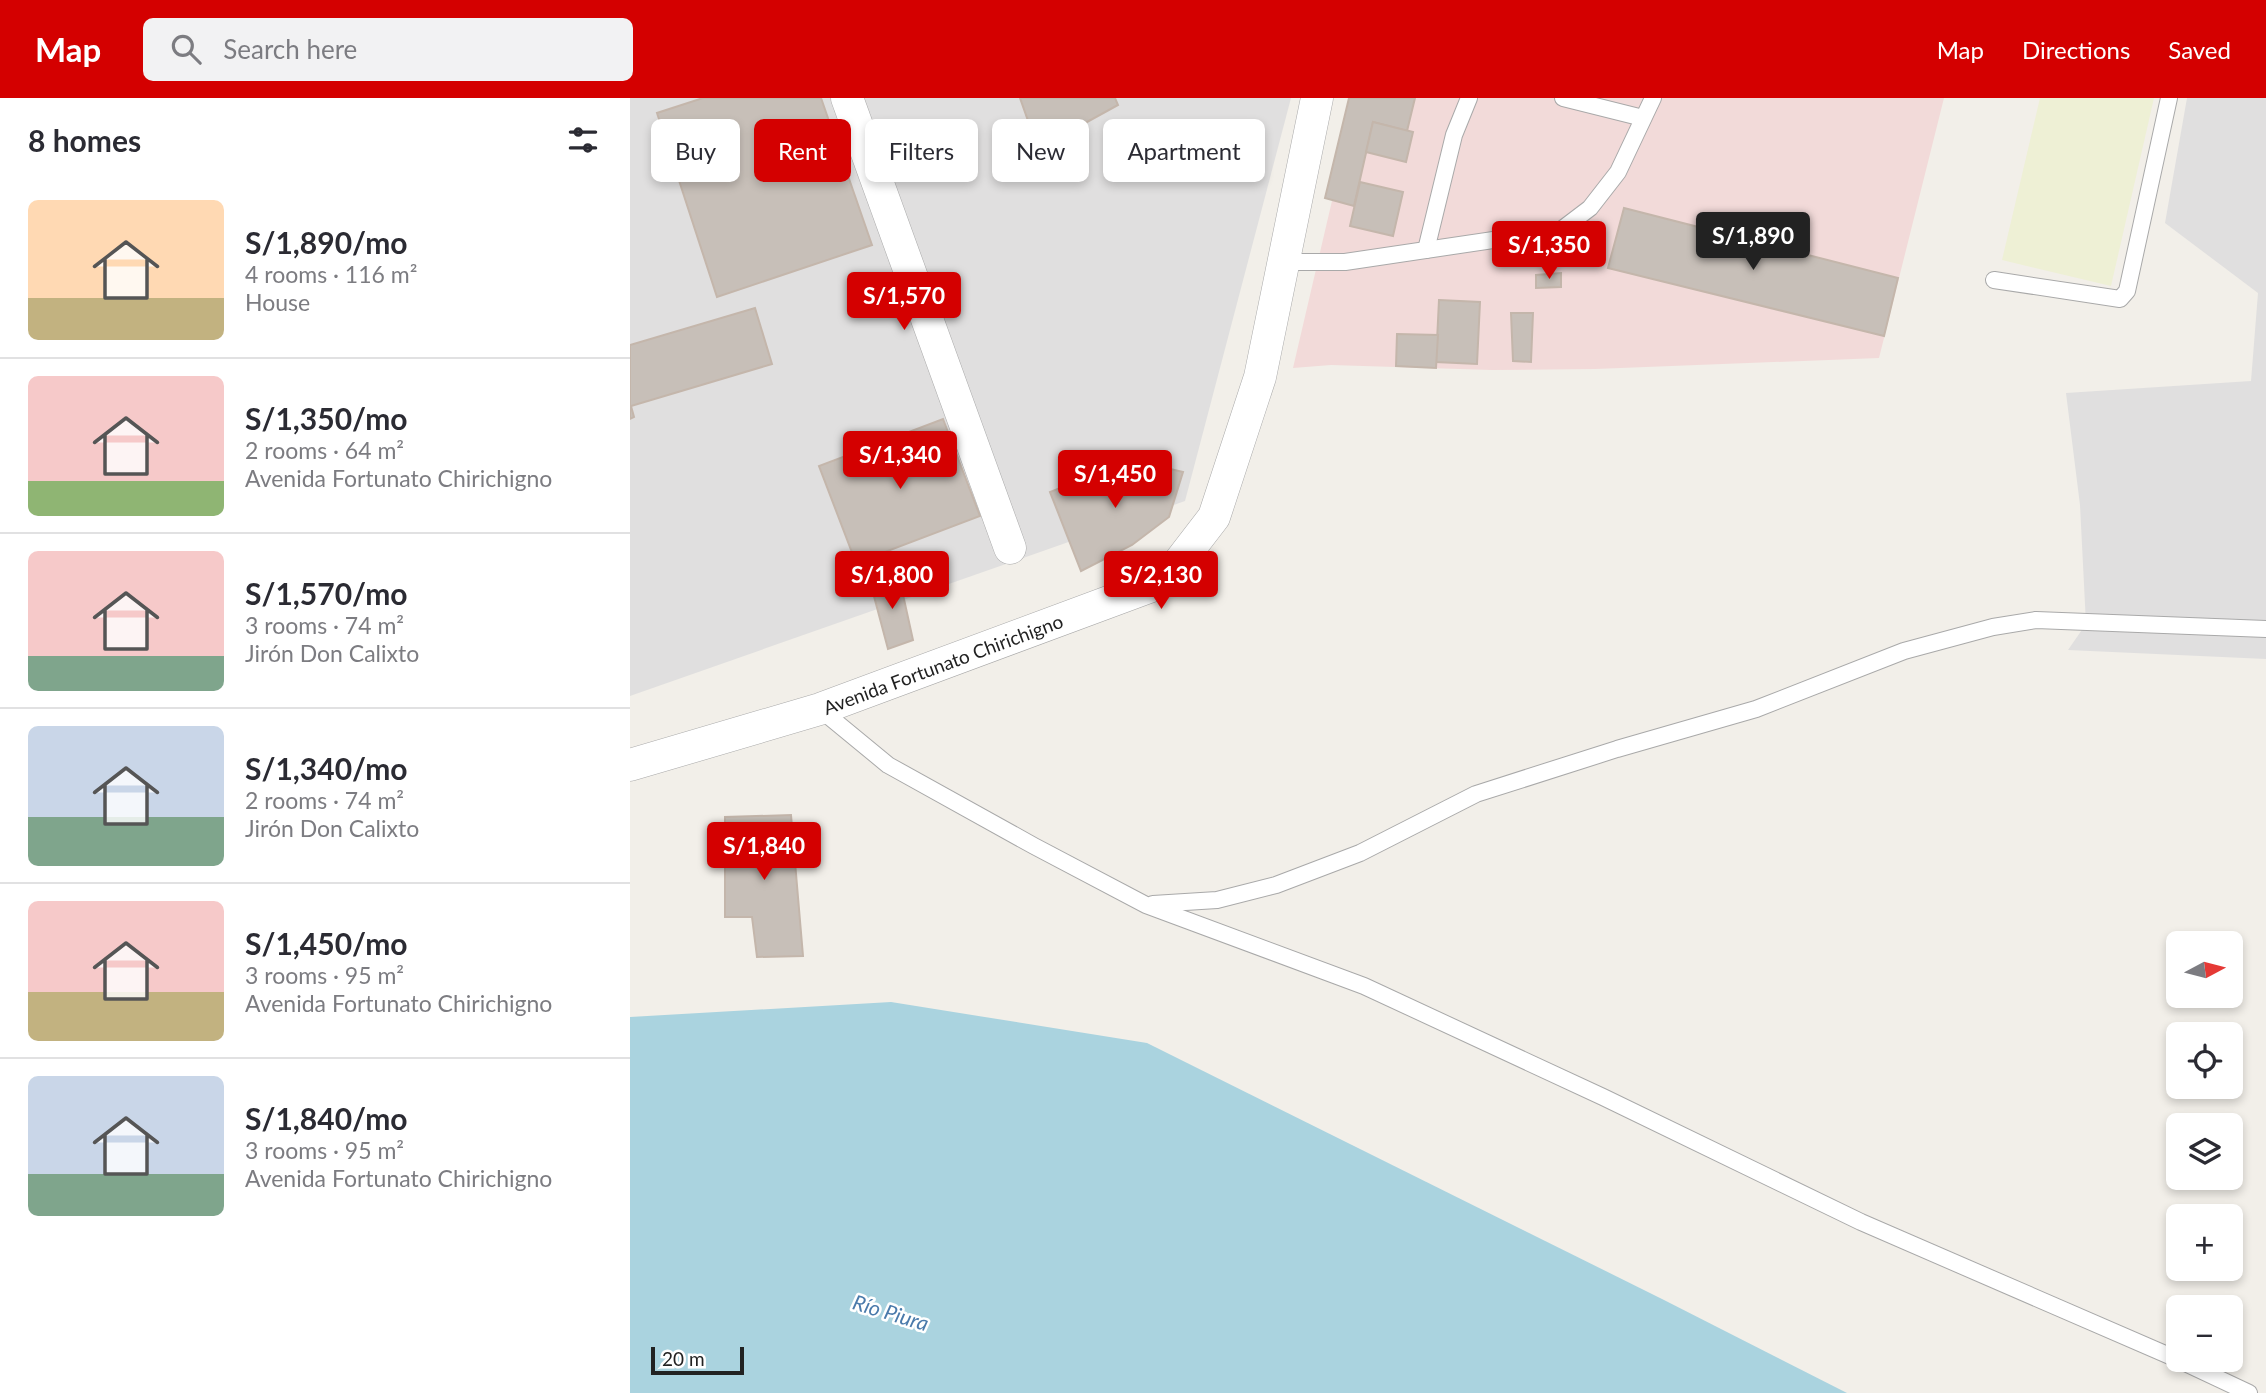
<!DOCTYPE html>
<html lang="en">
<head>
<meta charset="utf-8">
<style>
  :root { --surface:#fff; --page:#f2f2f3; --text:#2b2b33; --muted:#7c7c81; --line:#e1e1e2; --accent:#d40000 }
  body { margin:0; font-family:Lato,sans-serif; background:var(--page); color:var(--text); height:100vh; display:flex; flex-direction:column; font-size:26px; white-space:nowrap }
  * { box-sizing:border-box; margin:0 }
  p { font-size:23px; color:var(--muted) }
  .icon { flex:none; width:38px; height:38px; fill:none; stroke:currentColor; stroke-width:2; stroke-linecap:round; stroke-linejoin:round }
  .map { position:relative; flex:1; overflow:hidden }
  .details { display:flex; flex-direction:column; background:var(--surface); width:630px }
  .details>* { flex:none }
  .banner { position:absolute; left:21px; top:21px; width:665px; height:63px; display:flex; gap:14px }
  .needle { width:46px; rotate:83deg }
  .tools { position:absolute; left:1536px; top:833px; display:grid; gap:14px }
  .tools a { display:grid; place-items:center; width:77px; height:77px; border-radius:10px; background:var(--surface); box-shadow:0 4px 10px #0003; font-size:35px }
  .scale { position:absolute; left:21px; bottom:18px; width:93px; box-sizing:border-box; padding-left:7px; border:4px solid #222; border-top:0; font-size:19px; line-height:24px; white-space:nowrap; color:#222; -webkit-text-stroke:5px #fff; paint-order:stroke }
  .price { position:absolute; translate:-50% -60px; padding:0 16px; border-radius:7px; background:var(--accent); color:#fff; font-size:23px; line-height:46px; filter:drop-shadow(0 2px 4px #0008) }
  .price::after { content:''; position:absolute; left:50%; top:42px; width:21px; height:16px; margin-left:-10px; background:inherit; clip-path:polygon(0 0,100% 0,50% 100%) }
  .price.on { background:#222; color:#fff }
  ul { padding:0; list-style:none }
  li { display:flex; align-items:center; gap:21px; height:175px; padding:0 28px }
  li+li { border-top:2px solid var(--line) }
  li span { display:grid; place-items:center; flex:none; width:196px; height:140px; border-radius:10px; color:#555 }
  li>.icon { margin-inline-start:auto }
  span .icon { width:84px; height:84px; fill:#fffc; stroke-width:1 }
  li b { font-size:30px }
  h2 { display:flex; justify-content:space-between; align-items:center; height:84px; padding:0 28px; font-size:30px }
  .chip { padding:0 24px; border-radius:10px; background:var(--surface); box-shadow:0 4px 10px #0003; font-size:24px; line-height:63px }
  .chip.on { background:var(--accent); color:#fff }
  header { display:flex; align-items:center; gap:42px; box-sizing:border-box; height:98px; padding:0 35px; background:var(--accent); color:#fff }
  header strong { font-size:33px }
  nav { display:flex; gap:38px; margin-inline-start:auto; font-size:24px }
  .search { width:490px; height:63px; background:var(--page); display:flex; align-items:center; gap:18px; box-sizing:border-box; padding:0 24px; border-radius:10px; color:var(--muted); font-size:26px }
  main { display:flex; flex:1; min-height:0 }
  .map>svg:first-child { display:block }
  .residential { fill:#e0dfdf }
  .commercial { fill:#f2dad9 }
  .farmland { fill:#eef0d5 }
  .water { fill:#aad3df }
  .building { fill:#c7bfb8; stroke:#c4b6ab; stroke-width:2 }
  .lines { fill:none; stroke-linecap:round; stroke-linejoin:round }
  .service-casing { stroke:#a9a9a9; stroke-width:18 }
  .minor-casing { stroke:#a9a9a9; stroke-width:33 }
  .service { stroke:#fff; stroke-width:16 }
  .minor { stroke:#fff; stroke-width:32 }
  .labels { text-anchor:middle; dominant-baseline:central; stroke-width:5; stroke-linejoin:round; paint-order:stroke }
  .street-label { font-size:19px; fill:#222; stroke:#fff }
  .water-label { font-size:21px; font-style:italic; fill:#4a7aab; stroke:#fff }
</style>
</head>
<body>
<header>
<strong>Map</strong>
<div class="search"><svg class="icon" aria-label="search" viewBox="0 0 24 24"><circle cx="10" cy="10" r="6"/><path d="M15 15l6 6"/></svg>Search here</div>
<nav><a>Map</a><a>Directions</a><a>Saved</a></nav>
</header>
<main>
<section class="details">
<h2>8 homes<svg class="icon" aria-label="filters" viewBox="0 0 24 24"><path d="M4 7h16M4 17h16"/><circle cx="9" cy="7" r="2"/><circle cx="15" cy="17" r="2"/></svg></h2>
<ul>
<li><span style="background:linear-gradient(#ffd9b3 70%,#c2b280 0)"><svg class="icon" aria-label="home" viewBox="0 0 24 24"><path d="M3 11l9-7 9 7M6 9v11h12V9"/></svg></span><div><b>S/1,890/mo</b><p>4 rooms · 116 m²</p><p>House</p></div></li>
<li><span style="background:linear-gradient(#f6c9c9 75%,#8fb573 0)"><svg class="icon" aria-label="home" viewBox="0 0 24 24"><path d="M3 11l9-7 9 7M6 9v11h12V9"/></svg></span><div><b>S/1,350/mo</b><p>2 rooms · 64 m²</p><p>Avenida Fortunato Chirichigno</p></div></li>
<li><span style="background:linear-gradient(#f6c9c9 75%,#7fa58c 0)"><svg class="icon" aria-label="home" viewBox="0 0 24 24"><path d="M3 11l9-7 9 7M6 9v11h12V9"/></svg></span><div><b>S/1,570/mo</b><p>3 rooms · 74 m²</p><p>Jirón Don Calixto</p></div></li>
<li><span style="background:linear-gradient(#c9d6e8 65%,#7fa58c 0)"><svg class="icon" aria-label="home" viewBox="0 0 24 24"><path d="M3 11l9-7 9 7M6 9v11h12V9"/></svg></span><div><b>S/1,340/mo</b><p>2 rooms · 74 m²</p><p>Jirón Don Calixto</p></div></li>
<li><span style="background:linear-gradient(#f6c9c9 65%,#c2b280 0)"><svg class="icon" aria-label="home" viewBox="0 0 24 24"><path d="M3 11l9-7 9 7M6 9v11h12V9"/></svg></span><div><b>S/1,450/mo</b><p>3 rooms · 95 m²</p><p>Avenida Fortunato Chirichigno</p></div></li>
<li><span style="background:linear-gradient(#c9d6e8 70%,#7fa58c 0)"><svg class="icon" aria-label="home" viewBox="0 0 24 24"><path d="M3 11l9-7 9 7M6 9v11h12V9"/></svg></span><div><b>S/1,840/mo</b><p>3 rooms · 95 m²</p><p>Avenida Fortunato Chirichigno</p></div></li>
</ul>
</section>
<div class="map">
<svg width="1636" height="1295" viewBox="0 0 1636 1295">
  <rect width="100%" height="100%" fill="#f2efe9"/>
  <g class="residential">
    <path d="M0,0H661L555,403L0,598Z"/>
    <path d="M1557,0H1636V561L1438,552L1456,526L1450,407L1436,295L1621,283L1628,195L1535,125Z"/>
  </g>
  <path class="commercial" d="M726,0H1314L1249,260L965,271L862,272L701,267L663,270Z"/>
  <path class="farmland" d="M1410,0H1524L1481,188L1372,162Z"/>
  <path class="water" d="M261,904L517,945L1034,1202L1217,1295H0V919Z"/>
  <g class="building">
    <path d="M73,0H191L242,147L87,199L27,15Z"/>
    <path d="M390,0H485L488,7L408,51Z"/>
    <path d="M719,0H785L777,33L743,24L724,108L695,100Z"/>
    <path d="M743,24L783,34L776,64L736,54Z"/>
    <path d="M730,84L773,94L763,138L720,128Z"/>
    <path d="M994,110L1268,180L1254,238L978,170Z"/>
    <path d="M931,175V189L906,190V177Z"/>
    <path d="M809,202L850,204L847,266L806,264Z"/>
    <path d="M125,210L142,266L1,308L4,319L0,321V247Z"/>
    <path d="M881,215H903L901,264L883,263Z"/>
    <path d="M767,236L808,237L806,270L766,268Z"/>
    <path d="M313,321L350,418L226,465L189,368Z"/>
    <path d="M515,365L553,374L539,419L502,447L451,473L420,394L483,369L494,386Z"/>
    <path d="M268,474L283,542L258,551L241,487Z"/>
    <path d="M161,717L173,858L127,859L122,819H95V719Z"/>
  </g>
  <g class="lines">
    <defs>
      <g id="service">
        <path d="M933,0L1013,20"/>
        <path d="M796,152L824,37L839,0"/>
        <path d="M654,164H715L931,132L960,110L988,74L1023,0"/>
        <path d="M1364,182L1490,201L1497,193L1539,0"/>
        <path d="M190,611L258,667L404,748L516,807L734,888L973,999L1231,1124L1549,1262"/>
        <path d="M523,806L587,802L646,787L730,755L846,696L987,651L1126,611L1274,553L1363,529L1406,522L1636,531"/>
        <path d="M1549,1262L1619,1295"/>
      </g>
      <g id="minor">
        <path d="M217,0L380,450"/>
        <path id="s1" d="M0,667L190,611L527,486L544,471L584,419L630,279L687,0"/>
      </g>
    </defs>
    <use href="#service" class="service-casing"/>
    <use href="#minor" class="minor-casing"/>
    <use href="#service" class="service"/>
    <use href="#minor" class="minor"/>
  </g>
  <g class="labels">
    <g class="street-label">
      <text stroke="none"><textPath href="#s1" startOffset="329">Avenida Fortunato Chirichigno</textPath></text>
    </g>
    <g class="water-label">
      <text transform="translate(261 1214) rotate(17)">Río Piura</text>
    </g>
  </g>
</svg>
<div class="tools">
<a><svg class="needle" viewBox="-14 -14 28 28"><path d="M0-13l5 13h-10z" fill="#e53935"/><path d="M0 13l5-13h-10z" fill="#7c7c81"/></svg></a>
<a><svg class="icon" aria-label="locate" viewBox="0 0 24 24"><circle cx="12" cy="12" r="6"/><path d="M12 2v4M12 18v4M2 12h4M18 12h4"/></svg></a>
<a><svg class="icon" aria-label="layers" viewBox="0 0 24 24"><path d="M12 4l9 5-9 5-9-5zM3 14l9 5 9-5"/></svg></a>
<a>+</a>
<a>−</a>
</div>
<div class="scale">20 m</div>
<b class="price on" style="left:1123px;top:174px">S/1,890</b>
<b class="price" style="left:919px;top:183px">S/1,350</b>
<b class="price" style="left:274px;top:234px">S/1,570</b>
<b class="price" style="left:270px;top:393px">S/1,340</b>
<b class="price" style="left:485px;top:412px">S/1,450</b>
<b class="price" style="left:262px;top:513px">S/1,800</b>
<b class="price" style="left:531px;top:513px">S/2,130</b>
<b class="price" style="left:134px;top:784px">S/1,840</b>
<div class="banner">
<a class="chip">Buy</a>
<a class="chip on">Rent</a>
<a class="chip">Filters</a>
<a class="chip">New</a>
<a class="chip">Apartment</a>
</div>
</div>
</main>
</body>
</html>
